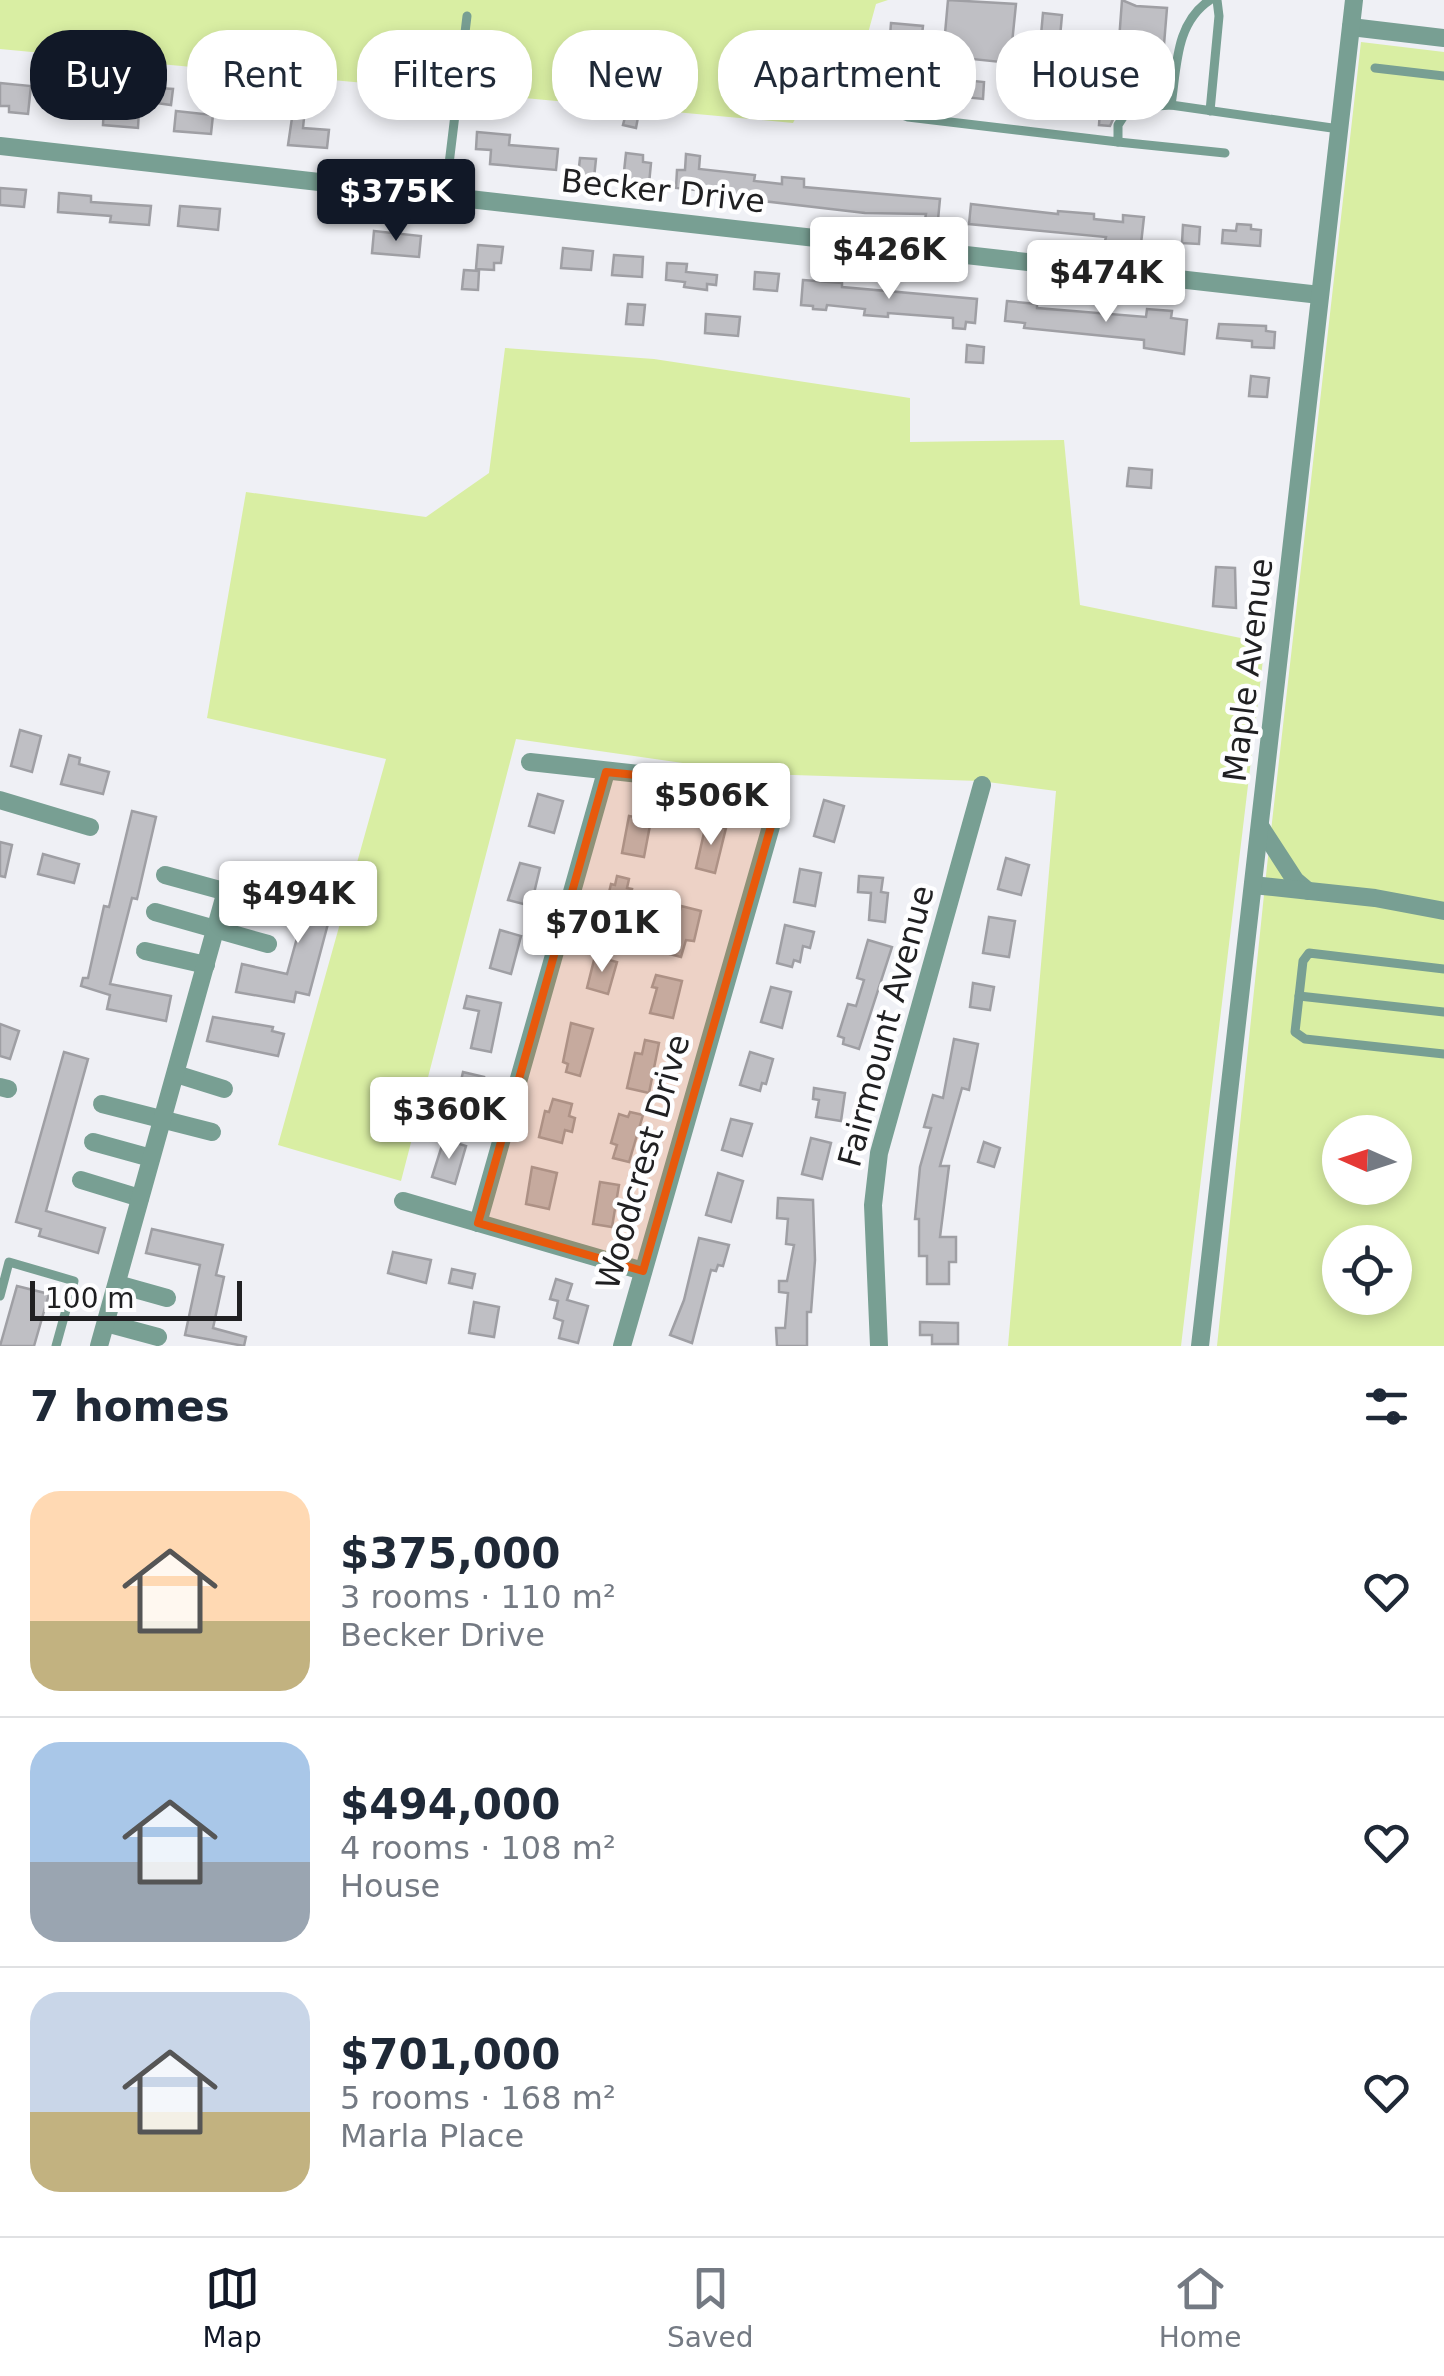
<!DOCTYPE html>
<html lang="en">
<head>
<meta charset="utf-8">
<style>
  :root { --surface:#fff; --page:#f2f2f3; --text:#1f2937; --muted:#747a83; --line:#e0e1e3; --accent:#111827 }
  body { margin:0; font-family:"DejaVu Sans",sans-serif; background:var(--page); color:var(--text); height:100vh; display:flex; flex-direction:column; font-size:38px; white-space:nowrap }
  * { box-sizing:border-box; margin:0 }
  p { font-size:32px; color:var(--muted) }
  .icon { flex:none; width:55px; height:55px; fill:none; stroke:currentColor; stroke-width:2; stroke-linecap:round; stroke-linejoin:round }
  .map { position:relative; height:1346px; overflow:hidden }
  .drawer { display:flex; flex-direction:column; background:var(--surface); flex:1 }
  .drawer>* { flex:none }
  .guide { position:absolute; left:30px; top:30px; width:1385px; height:90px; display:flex; gap:20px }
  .needle { width:65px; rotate:273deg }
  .controls { position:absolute; left:1322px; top:1115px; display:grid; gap:20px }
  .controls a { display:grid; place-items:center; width:90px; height:90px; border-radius:50%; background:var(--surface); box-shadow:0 5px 15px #0003; font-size:50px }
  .scale { position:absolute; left:30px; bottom:25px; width:212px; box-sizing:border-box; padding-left:10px; border:5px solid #202022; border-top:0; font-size:28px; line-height:35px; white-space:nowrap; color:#202022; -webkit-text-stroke:8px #fefeff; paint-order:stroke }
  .price { position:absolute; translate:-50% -85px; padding:0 22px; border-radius:10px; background:#fff; color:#222; font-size:32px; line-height:65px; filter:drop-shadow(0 2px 5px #0008) }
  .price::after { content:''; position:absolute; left:50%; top:60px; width:30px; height:22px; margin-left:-15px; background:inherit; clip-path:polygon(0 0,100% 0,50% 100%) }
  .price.on { background:var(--accent); color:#fff }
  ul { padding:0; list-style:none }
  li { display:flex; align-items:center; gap:30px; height:250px; padding:0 30px }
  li+li { border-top:2px solid var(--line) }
  li span { display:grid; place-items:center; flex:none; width:280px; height:200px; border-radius:30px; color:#555 }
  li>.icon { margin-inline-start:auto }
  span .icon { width:120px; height:120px; fill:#fffc; stroke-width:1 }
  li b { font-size:42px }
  h2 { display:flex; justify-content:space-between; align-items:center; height:120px; padding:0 30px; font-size:42px }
  .chip { padding:0 35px; border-radius:40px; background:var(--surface); box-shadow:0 5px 15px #0003; font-size:35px; line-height:90px }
  .chip.on { background:var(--accent); color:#fff }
  .tabs { display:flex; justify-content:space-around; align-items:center; height:140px; border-top:2px solid var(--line); background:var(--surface); font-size:28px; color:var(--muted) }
  .tabs a { display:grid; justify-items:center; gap:5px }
  .tabs .on { color:var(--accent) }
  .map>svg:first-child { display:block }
  .green { fill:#d9eea3; fill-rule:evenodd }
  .building { fill:#bfbfc4; stroke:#9f9fa4; stroke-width:2.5 }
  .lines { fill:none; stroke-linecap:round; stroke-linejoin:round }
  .service { stroke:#789f93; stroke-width:9 }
  .minor { stroke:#789f93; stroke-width:18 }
  .marked { fill:#e8590c; fill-opacity:0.2; stroke:#e8590c; stroke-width:8; stroke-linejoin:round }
  .labels { text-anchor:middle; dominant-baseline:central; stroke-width:9; stroke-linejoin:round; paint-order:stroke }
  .street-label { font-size:32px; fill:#202022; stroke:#fefeff }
</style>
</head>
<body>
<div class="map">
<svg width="1444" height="1346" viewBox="0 0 1444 1346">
  <rect width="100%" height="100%" fill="#eff0f5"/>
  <g class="green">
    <path d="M0,0H888L876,4L856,77L815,81L793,123L0,49Z"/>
    <path d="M1361,42L1444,52V1346H1217L1267,866ZM1340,1132H1395V1188H1340ZM1340,1242H1395V1298H1340Z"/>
    <path d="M505,348L654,359L910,398V442L1064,440L1080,605L1265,643L1181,1346H1008L1056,791L980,781L759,774L516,739L401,1181L278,1145L386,759L207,718L246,492L426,517L489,473Z"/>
  </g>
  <g class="building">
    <path d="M948,0L1016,4L1010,63L943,56Z"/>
    <path d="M1122,0L1136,6L1167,8L1162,69L1117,68Z"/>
    <path d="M1043,13L1062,15L1060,37L1041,35Z"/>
    <path d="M891,23L923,26L916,91L886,89Z"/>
    <path d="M800,40L861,44L855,114L827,112L829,88L795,85Z"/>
    <path d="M1036,59L1108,66L1107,88L1039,81V72L1035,71Z"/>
    <path d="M944,78L984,82L983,99L943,95Z"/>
    <path d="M0,83L31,86L28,114L9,112V106H0Z"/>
    <path d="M158,88L173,89L171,105L156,103Z"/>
    <path d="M1101,95L1117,96L1115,115L1110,126L1099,125Z"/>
    <path d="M104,105L139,109L138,128L103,125Z"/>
    <path d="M627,109L639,112L636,128L623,125Z"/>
    <path d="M176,111L213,115L211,134L174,131Z"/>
    <path d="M292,118H304L303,128L329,130L327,148L288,145Z"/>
    <path d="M477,132L510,135L509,145L558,149L556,170L490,164L491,150L476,149Z"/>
    <path d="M626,153L643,155V162L651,163L649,184L623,181Z"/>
    <path d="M686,154L700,156L699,169L755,175L754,181L782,184V177L804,179V187L940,199L938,220L925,219L926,214L865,213L763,201L764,197L676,188L677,170H685Z"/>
    <path d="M580,158L596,159L594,178L578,176Z"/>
    <path d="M0,188L26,190L24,207L0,205Z"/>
    <path d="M59,193L91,196V202L151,206L149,225L110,222L111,216L58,212Z"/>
    <path d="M971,204L1058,214V211L1094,214V219L1123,222V215L1144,217L1141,244L1105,241L1106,237L969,224Z"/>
    <path d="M180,206L220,209L218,230L178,226Z"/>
    <path d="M1237,224L1251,225V229L1261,230L1260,246L1222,243L1223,230L1236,231Z"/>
    <path d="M1183,225L1200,227L1199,244L1182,243Z"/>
    <path d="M374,231L421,236L419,257L372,253Z"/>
    <path d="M478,245L503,247L501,263H494V270L476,269Z"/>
    <path d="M563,248L593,251L591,270L561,268Z"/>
    <path d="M614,255L643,257L642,277L612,275Z"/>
    <path d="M667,263L687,264L686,272L717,275L716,285L707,284V290L684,287L685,282L666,280Z"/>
    <path d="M464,270L479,271L478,290L462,289Z"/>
    <path d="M755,272L779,274L777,291L754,289Z"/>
    <path d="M803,280L842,283V287L977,299L975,323L966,322L965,329L953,328V318L888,313V317L864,315L865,309L827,305L826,310L813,309V306L801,305Z"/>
    <path d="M1007,301L1037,304V308L1146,317L1147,309L1172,311L1171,318L1187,320L1184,354L1144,348V340L1024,328L1025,323L1005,321Z"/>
    <path d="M628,304L645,305L643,325L626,324Z"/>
    <path d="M706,314L740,317L738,336L705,333Z"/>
    <path d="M1219,324L1266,326V331L1275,332L1274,348L1252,347V341L1217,338Z"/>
    <path d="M967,345L984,347L983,363L966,362Z"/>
    <path d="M1251,376L1269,378L1267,397L1249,396Z"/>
    <path d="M1129,468L1152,470L1151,488L1127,486Z"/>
    <path d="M1216,567L1235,568L1236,608L1213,606Z"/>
    <path d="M20,730L41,736L32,772L11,766Z"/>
    <path d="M69,755L80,758L79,764L109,772L103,794L61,784Z"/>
    <path d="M538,794L563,801L554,833L529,826Z"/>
    <path d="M824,800L844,806L834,842L814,836Z"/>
    <path d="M132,811L156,817L137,899L132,898L110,984L171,996L166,1021L107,1009L110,995L81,986L83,978H88L104,906L109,907Z"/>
    <path d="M629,816L651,820L644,857L622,853Z"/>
    <path d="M706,824L726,828L715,873L696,868Z"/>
    <path d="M0,842L12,845L5,877L0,876Z"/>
    <path d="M43,854L79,864L74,883L38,874Z"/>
    <path d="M1006,858L1029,865L1021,895L998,889Z"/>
    <path d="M520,863L540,868L531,906L508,900Z"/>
    <path d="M313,865L338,871L335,885L338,886L309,995L296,992L294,1002L236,992L242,964L287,974L313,880L310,879Z"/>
    <path d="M800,869L821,873L815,906L794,902Z"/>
    <path d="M617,876L629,879L627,888L632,889L623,927L602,922L611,884L615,885Z"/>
    <path d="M859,876L883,878L881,892L888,893L885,922L869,920L871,893L858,892Z"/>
    <path d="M681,906L701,911L694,941L686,940L681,957L662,952L669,925L676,927Z"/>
    <path d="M989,917L1015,921L1009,957L983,953Z"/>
    <path d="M785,925L814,932L810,948L803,946L800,962L794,960L792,967L777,963Z"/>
    <path d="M500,930L521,936L511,974L490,968Z"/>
    <path d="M868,940L892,947L859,1049L843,1044L844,1038L838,1036L848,1004L856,1006L864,980L857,978Z"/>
    <path d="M595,956L617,962L608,994L587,988Z"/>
    <path d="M656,975L682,981L673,1018L650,1013L657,988L652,987Z"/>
    <path d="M973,983L994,987L990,1010L970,1007Z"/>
    <path d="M771,987L791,992L782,1028L761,1022Z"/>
    <path d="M467,996L501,1003L491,1052L471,1048L479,1011L464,1008Z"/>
    <path d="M213,1017L273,1027L272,1031L284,1034L278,1056L207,1041Z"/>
    <path d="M571,1023L593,1029L580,1076L566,1072L568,1064L563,1062Z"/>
    <path d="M0,1024L19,1031L10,1059L0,1056Z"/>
    <path d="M954,1039L978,1044L969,1090L962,1088L940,1166H949L940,1237H956V1262H949V1284H927V1256H919V1219H915L920,1167L931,1128L924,1127L933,1095L943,1098Z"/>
    <path d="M645,1040L659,1043L649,1093L627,1088L635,1053L642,1054Z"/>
    <path d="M64,1052L88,1059L46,1211L105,1228L98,1253L39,1236L41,1229L16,1222Z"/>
    <path d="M750,1052L773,1059L766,1084L762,1083L760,1091L740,1085Z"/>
    <path d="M463,1072L484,1077L476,1116L454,1111Z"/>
    <path d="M814,1088L845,1093L841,1121L816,1117L819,1100L813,1099Z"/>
    <path d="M553,1099L572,1104L569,1116L575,1118L572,1132L565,1130L562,1143L539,1137L545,1111L549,1112Z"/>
    <path d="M630,1112L643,1115L629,1162L613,1158L617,1145L611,1143L619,1114L628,1117Z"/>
    <path d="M731,1119L752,1124L742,1156L722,1150Z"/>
    <path d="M811,1138L831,1143L822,1179L802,1174Z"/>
    <path d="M444,1139L466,1146L455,1184L432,1177Z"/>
    <path d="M984,1142L1000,1148L994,1167L978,1162Z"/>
    <path d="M532,1167L557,1173L549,1209L526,1204Z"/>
    <path d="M718,1173L743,1181L731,1222L706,1215Z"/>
    <path d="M600,1182L619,1185L612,1227L593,1224Z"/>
    <path d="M778,1198L813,1200L815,1260L811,1312H807V1346H777L776,1328H785L788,1293L779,1292V1281H787L794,1245L786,1244L788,1219L777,1218Z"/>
    <path d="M152,1229L223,1245L216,1275L224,1277L213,1328L246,1337L244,1346L185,1335L200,1265L146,1253Z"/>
    <path d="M699,1238L729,1245L723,1266L718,1265L716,1271L711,1270L692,1343L670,1335L684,1300Z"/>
    <path d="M393,1252L431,1260L426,1283L388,1273Z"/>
    <path d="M452,1269L475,1274L472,1288L449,1283Z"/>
    <path d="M556,1279L572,1284L567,1300L588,1306L578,1343L559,1338L563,1321L554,1318L558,1301L550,1299Z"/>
    <path d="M17,1286L49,1294L34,1346H0Z"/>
    <path d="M474,1302L499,1307L494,1337L469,1333Z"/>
    <path d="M920,1322L958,1323V1344H932V1335H920Z"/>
  </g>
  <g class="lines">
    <g class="service">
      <path d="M1375,68L1444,76"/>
      <path d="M1171,105L1339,129"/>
      <path d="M880,107L908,117L1118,142V125L1129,108L1171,105C1177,67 1175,23 1210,0"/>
      <path d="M1210,111L1219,16L1217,0"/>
      <path d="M1118,142L1225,153"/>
      <path d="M445,197L467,16"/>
      <path d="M1444,969L1309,953L1303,961L1295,1032L1305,1039L1444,1054"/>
      <path d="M1299,996L1444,1012"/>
      <path d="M0,1296L9,1262L74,1281L56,1346"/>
    </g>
    <g class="minor">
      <path d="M1351,27L1444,38"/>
      <path d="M0,146L1320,295"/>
      <path d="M530,762L758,787L770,790L778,802L622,1346"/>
      <path d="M0,800L90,827"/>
      <path d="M1260,826L1295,880L1308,891"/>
      <path d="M165,875L275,905"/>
      <path d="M1253,885L1375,898L1444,911"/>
      <path d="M155,912L268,944"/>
      <path d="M145,951L206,965"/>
      <path d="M176,1074L224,1089"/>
      <path d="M0,1087L8,1089"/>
      <path d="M102,1104L212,1132"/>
      <path d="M93,1142L151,1158"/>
      <path d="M81,1180L140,1198"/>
      <path d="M403,1201L643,1271"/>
      <path d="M478,1223L606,772"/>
      <path d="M117,1284L167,1298"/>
      <path d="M106,1323L158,1337"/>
      <path d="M99,1346L226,891"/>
      <path d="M879,1346L873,1205L879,1153L982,785"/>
      <path d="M1200,1346L1354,0"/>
    </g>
  </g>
  <path class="marked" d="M606,772L758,787L778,802L643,1271L478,1223Z"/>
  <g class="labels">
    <g class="street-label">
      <text transform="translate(663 191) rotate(6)">Becker Drive</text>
      <text transform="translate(1248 670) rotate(-83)">Maple Avenue</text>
      <text transform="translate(886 1026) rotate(-75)">Fairmount Avenue</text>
      <text transform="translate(643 1162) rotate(-74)">Woodcrest Drive</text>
    </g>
  </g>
</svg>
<div class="controls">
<a><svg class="needle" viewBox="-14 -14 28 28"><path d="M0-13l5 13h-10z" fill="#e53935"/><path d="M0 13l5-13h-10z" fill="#747a83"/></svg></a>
<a><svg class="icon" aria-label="locate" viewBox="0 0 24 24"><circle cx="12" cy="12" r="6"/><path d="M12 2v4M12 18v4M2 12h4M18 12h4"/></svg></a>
</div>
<div class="scale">100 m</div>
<b class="price on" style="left:396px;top:244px">$375K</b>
<b class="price" style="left:889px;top:302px">$426K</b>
<b class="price" style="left:1106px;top:325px">$474K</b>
<b class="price" style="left:711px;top:848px">$506K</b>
<b class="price" style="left:298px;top:946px">$494K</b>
<b class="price" style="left:602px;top:975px">$701K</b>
<b class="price" style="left:449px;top:1162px">$360K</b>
<div class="guide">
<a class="chip on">Buy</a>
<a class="chip">Rent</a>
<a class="chip">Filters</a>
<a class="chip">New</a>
<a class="chip">Apartment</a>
<a class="chip">House</a>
</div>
</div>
<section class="drawer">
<h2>7 homes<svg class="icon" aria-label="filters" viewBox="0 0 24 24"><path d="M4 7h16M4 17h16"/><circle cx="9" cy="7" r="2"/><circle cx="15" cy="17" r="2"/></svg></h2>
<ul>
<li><span style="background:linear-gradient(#ffd9b3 65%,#c2b280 0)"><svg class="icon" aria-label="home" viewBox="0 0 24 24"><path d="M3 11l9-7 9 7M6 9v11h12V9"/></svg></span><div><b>$375,000</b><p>3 rooms · 110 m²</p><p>Becker Drive</p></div><svg class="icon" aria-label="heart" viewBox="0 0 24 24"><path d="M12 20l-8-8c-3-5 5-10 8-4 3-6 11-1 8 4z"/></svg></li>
<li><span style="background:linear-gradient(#a9c7e8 60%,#9aa5b1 0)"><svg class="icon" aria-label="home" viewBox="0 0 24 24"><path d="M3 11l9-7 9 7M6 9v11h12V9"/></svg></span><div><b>$494,000</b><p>4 rooms · 108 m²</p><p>House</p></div><svg class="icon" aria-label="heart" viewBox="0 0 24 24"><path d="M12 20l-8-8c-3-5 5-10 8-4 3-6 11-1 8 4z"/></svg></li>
<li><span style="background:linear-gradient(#c9d6e8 60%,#c2b280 0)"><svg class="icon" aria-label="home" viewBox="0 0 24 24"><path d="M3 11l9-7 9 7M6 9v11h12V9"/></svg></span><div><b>$701,000</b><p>5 rooms · 168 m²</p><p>Marla Place</p></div><svg class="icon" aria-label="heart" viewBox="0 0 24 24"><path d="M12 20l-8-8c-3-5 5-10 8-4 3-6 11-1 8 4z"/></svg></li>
</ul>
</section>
<nav class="tabs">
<a class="on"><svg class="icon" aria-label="map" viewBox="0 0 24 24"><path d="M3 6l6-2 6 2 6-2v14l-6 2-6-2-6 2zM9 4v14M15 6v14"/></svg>Map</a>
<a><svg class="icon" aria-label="saved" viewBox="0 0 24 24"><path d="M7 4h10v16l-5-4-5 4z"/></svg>Saved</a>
<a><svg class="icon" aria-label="home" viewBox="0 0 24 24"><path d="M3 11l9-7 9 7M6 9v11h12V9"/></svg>Home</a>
</nav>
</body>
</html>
